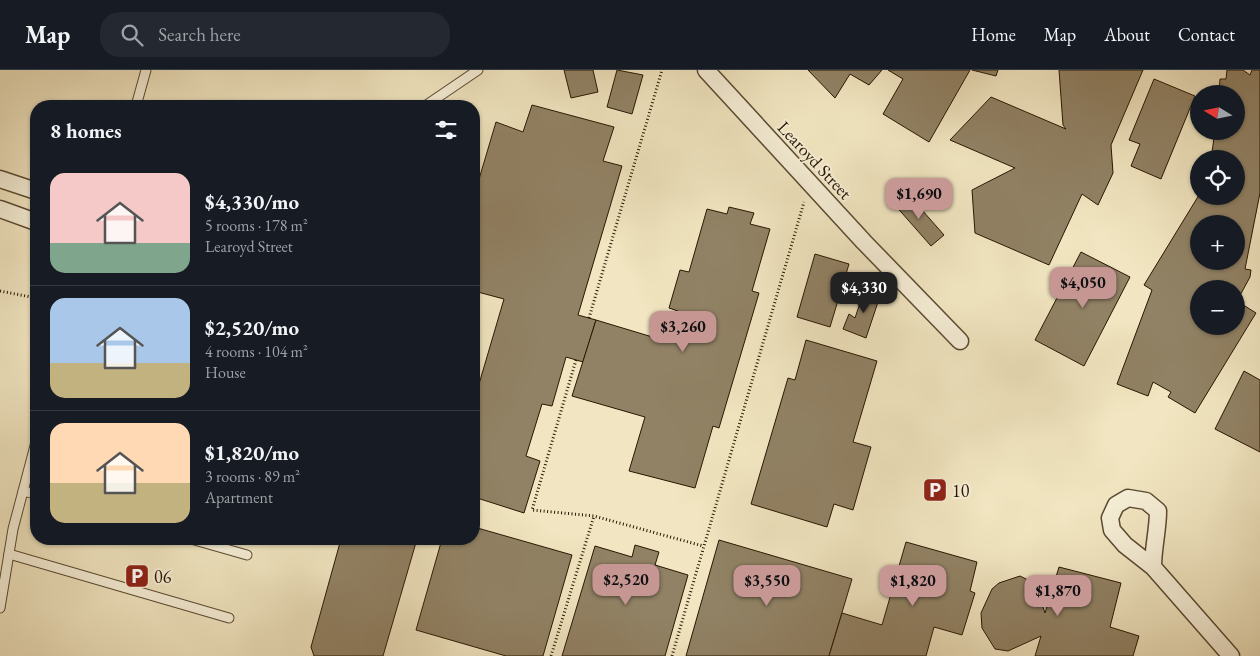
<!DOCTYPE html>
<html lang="en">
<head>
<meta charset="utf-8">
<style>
  :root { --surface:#171b24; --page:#242831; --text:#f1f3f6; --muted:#9ea1a6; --line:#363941; --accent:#c59692 }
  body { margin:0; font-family:"EB Garamond",serif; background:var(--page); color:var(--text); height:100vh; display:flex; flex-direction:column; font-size:19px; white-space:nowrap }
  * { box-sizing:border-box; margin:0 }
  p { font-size:16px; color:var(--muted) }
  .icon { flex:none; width:28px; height:28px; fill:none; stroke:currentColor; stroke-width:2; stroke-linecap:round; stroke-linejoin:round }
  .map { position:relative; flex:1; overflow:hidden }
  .sheet { position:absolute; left:30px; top:30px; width:450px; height:445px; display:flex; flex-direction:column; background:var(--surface); border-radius:20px; box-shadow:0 1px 4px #0004 }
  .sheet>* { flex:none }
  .needle { width:32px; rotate:280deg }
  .tools { position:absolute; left:1190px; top:15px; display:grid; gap:10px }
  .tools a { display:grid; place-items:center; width:55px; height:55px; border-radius:50%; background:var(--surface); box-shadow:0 1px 4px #0004; font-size:25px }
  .price { position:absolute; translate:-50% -42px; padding:0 11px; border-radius:10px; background:var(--accent); color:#111; font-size:16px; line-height:32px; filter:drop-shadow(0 1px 2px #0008) }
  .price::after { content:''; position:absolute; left:50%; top:30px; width:15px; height:11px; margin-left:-8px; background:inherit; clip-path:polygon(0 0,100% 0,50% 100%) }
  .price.on { background:#222; color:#fff }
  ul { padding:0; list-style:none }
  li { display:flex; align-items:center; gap:15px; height:125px; padding:0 20px }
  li+li { border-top:1px solid var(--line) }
  li span { display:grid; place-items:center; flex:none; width:140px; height:100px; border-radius:15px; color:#555 }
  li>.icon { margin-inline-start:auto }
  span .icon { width:60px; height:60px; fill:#fffc; stroke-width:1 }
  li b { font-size:21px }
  h2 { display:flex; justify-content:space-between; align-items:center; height:60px; padding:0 20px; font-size:21px }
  header { display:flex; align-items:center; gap:30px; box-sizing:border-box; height:70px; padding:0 25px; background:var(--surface); border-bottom:1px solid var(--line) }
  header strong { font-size:24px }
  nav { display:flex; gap:28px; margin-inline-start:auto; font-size:18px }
  .search { width:350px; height:45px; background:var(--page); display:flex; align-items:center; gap:12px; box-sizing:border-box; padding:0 18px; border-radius:20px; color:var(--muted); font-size:19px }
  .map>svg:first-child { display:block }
  .building { fill:#918265; stroke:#291601; fill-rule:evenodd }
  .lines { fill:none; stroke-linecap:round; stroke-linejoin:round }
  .service-casing { stroke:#5b4a31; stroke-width:11 }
  .minor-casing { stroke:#5b4a31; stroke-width:19 }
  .path { stroke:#291601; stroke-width:3; stroke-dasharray:1 2.5; stroke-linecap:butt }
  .service { stroke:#f6efd7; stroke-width:9 }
  .minor { stroke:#f6efd7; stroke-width:16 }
  .labels { text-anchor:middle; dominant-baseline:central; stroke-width:4; stroke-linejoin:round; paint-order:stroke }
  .street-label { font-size:18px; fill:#291601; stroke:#f6efd7 }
  .poi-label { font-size:18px; fill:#291601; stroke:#f6efd7; text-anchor:start }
</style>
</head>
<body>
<header>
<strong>Map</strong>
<div class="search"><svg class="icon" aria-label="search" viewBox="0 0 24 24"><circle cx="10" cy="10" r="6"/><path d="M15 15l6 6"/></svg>Search here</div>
<nav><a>Home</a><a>Map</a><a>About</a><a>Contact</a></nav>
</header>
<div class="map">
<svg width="1260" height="586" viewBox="0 0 1260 586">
  <rect width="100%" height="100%" fill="#f1e6c1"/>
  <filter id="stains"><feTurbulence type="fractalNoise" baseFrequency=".004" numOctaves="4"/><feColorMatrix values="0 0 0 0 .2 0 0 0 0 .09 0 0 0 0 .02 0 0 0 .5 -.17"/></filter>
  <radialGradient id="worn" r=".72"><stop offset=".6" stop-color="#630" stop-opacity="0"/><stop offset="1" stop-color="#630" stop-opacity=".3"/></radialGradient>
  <g class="building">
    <path d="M564,0H593L598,22L571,28Z"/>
    <path d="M617,0L643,5L632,44L607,37Z"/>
    <path d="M808,0H882L869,15L850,4L835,28Z"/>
    <path d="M888,0H970L929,72L883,44L903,9Z"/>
    <path d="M972,0H998L996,6Z"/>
    <path d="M1059,0H1143L1111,75L1113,103L1098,135L1082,124L1049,195L975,163L972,120L1015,98L950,70L991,27L1066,59L1063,55Z"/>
    <path d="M1227,0H1243L1250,5L1252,0H1260V123L1245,199L1251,200L1250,207L1237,231L1256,243L1195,343L1168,327L1171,322L1153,312L1148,326L1117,314L1152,220L1144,215L1199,125L1236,126V89H1211L1215,61H1236V24H1219L1220,9H1226ZM1199,154H1236V191H1199ZM1199,219H1236V256H1199Z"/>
    <path d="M1154,9L1195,26L1161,109L1131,96L1140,74L1129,70Z"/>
    <path d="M532,35L614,57L603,91L622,96L578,245L596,250L583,292L566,287L552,336L542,334L526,386L540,391L524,443L474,427V331L504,229L474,221V126L496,52L523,62Z"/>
    <path d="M907,123L944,165L931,176L894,134Z"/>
    <path d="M729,137L754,143L750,154L770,159L752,221L759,223L719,358L713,356L695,418L629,401L645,347L572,326L596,250L669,272L678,241L669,238L680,200L689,202L707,139L727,144Z"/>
    <path d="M1081,182L1130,207L1084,296L1035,270Z"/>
    <path d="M815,184L849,194L830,257L797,247Z"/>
    <path d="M865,218L881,223L866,268L843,259L849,244L855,248Z"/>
    <path d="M806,270L877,291L853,372L871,377L853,440L834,434L827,457L751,434L788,308L795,310Z"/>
    <path d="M1244,301L1260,310V382L1215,359Z"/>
    <path d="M474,457L572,485L543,586H506L416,560L442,469H474Z"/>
    <path d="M341,469H417L383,586H314L311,577Z"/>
    <path d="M719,470L852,509L829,586H686Z"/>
    <path d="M906,472L977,492L970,521L975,523L962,565L934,557L926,586H829L842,543L882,555Z"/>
    <path d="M635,475L659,482L655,495L688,505L665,586H562L595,476L632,487Z"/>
    <path d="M1059,497L1121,513L1110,557L1139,566L1133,586H1035L1041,566L1008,581L995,579L982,558L981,543L992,519L999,513L1020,506L1032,512L1036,517L1045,543Z"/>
  </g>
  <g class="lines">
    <defs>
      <g id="service">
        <path d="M136,36L146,0"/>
        <path d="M425,36L478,0"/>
        <path d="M23,421L36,424"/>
        <path d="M191,469L247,485"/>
        <path d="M9,484L229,548"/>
        <path d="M0,538L13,459L36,372"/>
      </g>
      <g id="minor">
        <path d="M706,0L864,172L960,271"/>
        <path d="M0,109L36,121"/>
        <path d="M0,139L36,152"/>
        <path d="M1153,497C1153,478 1158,460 1158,441L1146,431L1128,428L1116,435L1110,448L1112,460L1125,475L1153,497L1231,586"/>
      </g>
    </defs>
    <use href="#service" class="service-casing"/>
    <use href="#minor" class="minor-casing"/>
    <g class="path">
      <path d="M0,221L36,228"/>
      <path d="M589,248L662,0"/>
      <path d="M576,290L532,440L594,446L703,476"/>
      <path d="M551,586L594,446"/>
      <path d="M672,586L804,132"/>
    </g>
    <use href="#service" class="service"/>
    <use href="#minor" class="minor"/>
  </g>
  <defs>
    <symbol id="parking-square" viewBox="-11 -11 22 22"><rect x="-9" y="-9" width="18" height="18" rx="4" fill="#8f2418" stroke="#f6efd7"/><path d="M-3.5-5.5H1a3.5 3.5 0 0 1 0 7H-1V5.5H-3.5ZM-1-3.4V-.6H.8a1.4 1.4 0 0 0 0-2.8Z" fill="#fff"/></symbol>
  </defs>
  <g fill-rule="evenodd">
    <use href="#parking-square" x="921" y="406" width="28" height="28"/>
    <use href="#parking-square" x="123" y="492" width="28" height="28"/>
  </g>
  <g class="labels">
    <g class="street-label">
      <text transform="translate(815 90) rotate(47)">Learoyd Street</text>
    </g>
    <g class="poi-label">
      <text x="952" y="420">10</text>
      <text x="154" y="506">06</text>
    </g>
  </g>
  <rect width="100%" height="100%" filter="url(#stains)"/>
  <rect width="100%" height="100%" fill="url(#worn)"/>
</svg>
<div class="tools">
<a><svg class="needle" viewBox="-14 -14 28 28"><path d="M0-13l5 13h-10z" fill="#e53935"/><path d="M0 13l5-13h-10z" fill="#9ea1a6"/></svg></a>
<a><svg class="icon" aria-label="locate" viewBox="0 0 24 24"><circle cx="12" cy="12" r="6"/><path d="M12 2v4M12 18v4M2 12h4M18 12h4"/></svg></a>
<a>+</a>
<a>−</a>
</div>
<b class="price" style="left:919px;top:150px">$1,690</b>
<b class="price" style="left:1083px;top:239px">$4,050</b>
<b class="price on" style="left:864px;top:244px">$4,330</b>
<b class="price" style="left:683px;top:283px">$3,260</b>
<b class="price" style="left:626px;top:536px">$2,520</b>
<b class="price" style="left:767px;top:537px">$3,550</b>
<b class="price" style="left:913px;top:537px">$1,820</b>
<b class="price" style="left:1058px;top:547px">$1,870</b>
<section class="sheet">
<h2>8 homes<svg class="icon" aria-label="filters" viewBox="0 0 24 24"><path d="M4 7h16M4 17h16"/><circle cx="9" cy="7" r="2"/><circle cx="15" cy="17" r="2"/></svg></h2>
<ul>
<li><span style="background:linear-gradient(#f6c9c9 70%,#7fa58c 0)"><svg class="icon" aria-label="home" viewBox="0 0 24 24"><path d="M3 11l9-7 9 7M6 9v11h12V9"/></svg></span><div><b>$4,330/mo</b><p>5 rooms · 178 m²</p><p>Learoyd Street</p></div></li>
<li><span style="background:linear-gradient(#a9c7e8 65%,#c2b280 0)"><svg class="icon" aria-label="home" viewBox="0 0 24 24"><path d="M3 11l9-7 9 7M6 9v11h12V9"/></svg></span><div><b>$2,520/mo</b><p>4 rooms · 104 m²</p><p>House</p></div></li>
<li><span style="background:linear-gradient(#ffd9b3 60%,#c2b280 0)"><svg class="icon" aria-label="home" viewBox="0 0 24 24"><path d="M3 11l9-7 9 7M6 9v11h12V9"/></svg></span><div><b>$1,820/mo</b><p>3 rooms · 89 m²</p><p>Apartment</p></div></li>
</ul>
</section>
</div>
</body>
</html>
